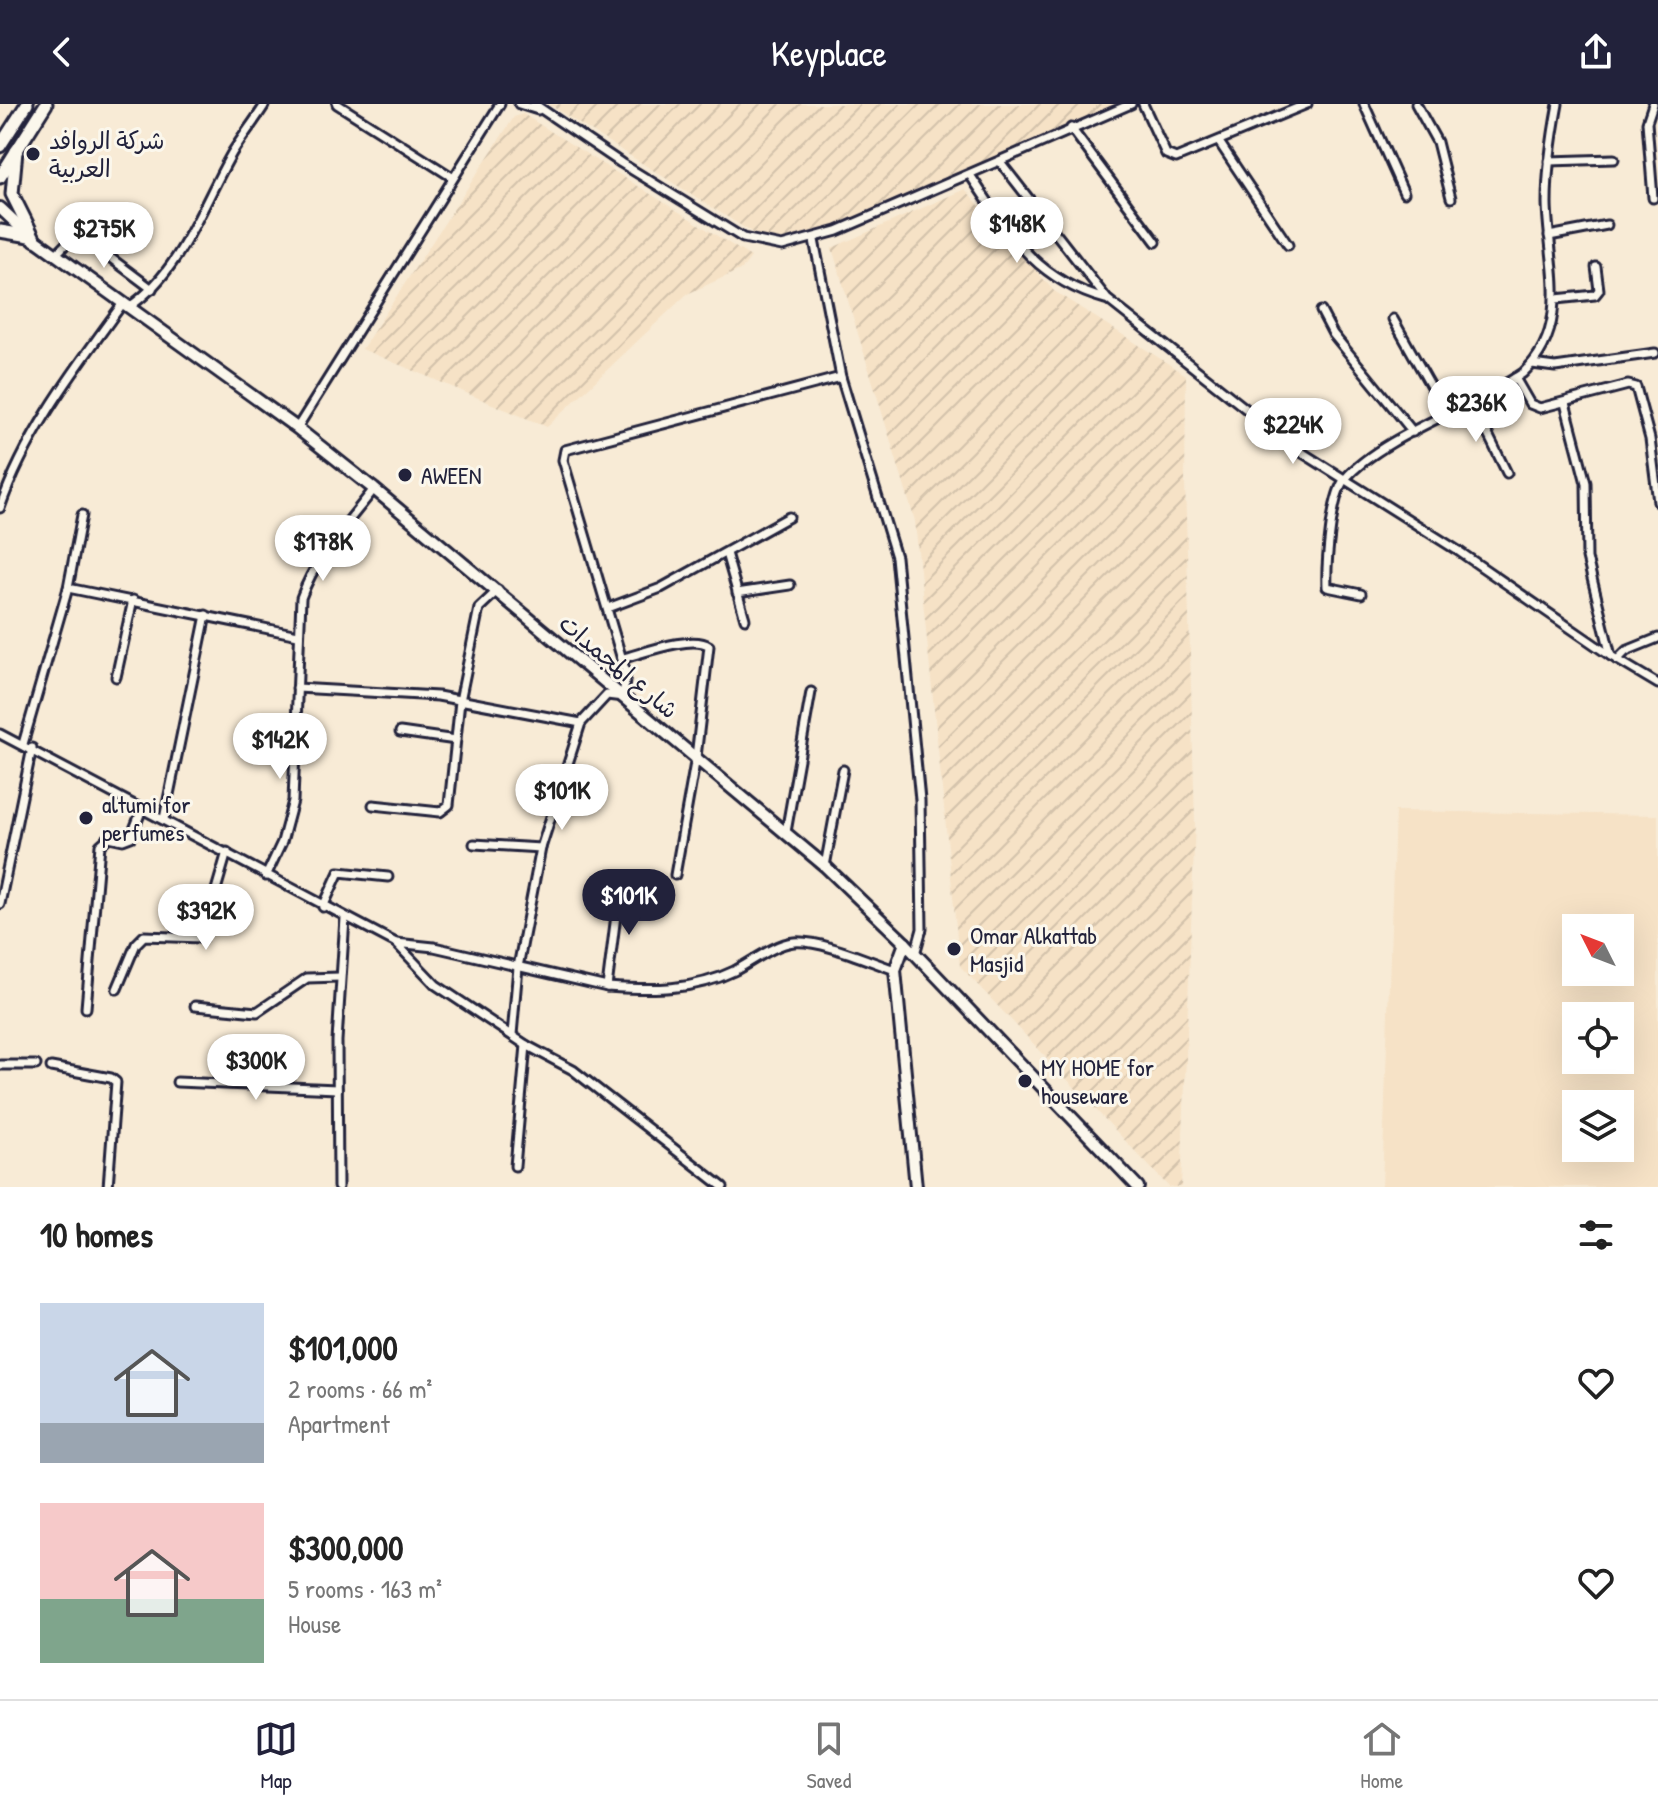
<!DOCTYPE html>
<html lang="en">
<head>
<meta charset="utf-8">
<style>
  :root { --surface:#fff; --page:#f2f2f2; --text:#222; --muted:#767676; --line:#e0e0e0; --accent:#22223b }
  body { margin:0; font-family:"Patrick Hand","Playpen Sans Arabic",sans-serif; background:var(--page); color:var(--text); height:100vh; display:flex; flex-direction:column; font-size:30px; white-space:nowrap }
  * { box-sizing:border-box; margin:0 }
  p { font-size:26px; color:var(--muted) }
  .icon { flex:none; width:44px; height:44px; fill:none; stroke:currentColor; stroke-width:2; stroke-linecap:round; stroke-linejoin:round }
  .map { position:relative; height:1083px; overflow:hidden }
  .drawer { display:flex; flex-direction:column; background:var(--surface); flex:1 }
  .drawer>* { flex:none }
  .needle { width:52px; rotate:312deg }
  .fabs { position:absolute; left:1562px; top:810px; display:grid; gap:16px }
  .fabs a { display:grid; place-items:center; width:72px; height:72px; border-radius:0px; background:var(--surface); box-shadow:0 8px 32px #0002; font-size:40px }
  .price { position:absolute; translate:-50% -68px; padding:0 18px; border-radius:28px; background:#fff; color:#222; font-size:26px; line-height:52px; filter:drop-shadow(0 2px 4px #0008) }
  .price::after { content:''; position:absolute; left:50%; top:48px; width:24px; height:18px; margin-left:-12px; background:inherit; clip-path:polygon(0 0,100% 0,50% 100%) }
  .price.active { background:var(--accent); color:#fff }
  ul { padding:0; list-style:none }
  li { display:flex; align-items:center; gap:24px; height:200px; padding:0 40px }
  li span { display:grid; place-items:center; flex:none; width:224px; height:160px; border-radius:0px; color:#555 }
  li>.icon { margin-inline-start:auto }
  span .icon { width:96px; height:96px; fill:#fffc; stroke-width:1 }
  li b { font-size:34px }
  h2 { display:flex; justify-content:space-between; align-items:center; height:96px; padding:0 40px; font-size:34px }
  header { display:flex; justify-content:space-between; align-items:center; height:104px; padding:0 40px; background:var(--accent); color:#fff; font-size:36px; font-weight:600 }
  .tab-bar { display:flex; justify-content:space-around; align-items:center; height:112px; border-top:2px solid var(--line); background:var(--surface); font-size:22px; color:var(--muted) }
  .tab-bar a { display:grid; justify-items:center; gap:4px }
  .tab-bar .active { color:var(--accent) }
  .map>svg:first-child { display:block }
  .built { fill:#f6e2c6; fill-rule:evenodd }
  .industrial { fill:url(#industrial-furrows) }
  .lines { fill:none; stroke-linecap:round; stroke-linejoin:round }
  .street-casing { stroke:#22223b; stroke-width:13 }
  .secondary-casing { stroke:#22223b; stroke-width:16 }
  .primary-casing { stroke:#22223b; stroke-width:17 }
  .street { stroke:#fbf7ec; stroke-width:7 }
  .secondary { stroke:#fbf7ec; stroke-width:10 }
  .primary { stroke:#fbf7ec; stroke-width:11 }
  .poi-dot { fill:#22223b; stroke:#fbf7ec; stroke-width:3 }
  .labels { text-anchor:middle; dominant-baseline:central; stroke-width:6; stroke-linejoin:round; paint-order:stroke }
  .poi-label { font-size:24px; fill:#22223b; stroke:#fbf7ec; text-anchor:start }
  .street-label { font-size:24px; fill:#22223b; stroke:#fbf7ec }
</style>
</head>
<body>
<header><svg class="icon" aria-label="back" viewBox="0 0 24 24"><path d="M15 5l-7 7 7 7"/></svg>Keyplace<svg class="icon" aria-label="share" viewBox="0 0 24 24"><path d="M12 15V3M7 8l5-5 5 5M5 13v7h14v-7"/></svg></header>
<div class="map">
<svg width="1658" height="1083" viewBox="0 0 1658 1083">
  <defs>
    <pattern id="industrial-furrows" width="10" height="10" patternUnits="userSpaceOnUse" patternTransform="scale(2)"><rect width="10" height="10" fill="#f6e2c6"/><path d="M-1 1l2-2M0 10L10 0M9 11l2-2" fill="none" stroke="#d3c2ab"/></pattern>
  </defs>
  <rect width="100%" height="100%" fill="#f8ebd6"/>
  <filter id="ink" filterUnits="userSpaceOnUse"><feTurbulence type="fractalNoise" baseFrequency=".0125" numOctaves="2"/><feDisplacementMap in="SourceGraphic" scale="16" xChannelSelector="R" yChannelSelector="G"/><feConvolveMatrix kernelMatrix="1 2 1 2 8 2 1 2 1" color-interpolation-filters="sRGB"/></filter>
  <g filter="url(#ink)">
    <path class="built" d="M1395,707L1658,711V1083H1382ZM1576,824H1620V868H1576ZM1576,912H1620V956H1576ZM1576,1000H1620V1044H1576Z"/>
    <g class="industrial">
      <path d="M548,0H1119L815,130L767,138Z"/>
      <path d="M523,10L751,153L742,165L687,190L547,323L362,245L514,13Z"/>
      <path d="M965,85L1054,187L1186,271L1185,379L1195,718L1181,1083H1169L960,862L915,417L832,144Z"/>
    </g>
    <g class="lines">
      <defs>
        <g id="street">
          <path d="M337,0L452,73"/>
          <path d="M519,0L538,6"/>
          <path d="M534,0L621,59L743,134L782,142L837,127L1131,0"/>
          <path d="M1143,0L1166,50L1176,54L1307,0"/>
          <path d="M1364,0L1404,89"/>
          <path d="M1416,0L1437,38L1451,94"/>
          <path d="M1071,24L1156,138"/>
          <path d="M1219,38L1288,141"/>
          <path d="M1549,57L1614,55"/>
          <path d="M1001,59L1107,195L1298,346L1460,448L1611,552L1658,580"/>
          <path d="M970,71C1009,129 1034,175 1105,195"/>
          <path d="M1653,94L1647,18L1653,0"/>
          <path d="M1549,132L1607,121"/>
          <path d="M814,136L841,273L896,453L920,696L922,825L915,850"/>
          <path d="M56,150L71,135L80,131L152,185"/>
          <path d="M1556,195L1595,191L1599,186L1596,163"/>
          <path d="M129,203C181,168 202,101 232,49C242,33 254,18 264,2"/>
          <path d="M1321,207L1333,230L1413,328"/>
          <path d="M1393,215L1447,311"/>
          <path d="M1532,260L1555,263L1655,249"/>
          <path d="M1515,274L1530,300L1540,304L1628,281L1636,283L1650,335L1658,398"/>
          <path d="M1472,298L1507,369"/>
          <path d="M1565,299L1586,379L1587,454L1611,552"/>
          <path d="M297,324L500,0"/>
          <path d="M0,404C27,327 76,264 123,199"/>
          <path d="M726,449L745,515"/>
          <path d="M68,484L82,411"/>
          <path d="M737,489L790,481"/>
          <path d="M1361,490L1327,483C1326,461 1331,391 1345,375C1382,332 1473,303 1523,269C1573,222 1548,158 1547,99C1547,66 1552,32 1558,0"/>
          <path d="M608,504L661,484L789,413"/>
          <path d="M624,554C643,549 693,530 709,542L696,653L675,771"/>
          <path d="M1617,556L1626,547L1658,534"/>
          <path d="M116,573L133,496"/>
          <path d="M297,584L438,592L581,619L607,591L623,593L626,569L563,356L565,346L841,273"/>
          <path d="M400,628L456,636"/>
          <path d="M0,630L396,839L436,881L526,941L573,966L723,1083"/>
          <path d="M23,640L68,484L298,531"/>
          <path d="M373,701L440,708L449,701L460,597L479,504L498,486"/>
          <path d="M164,715L206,511"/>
          <path d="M786,728L811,588"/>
          <path d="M474,740L541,744L581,619"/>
          <path d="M825,762L843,666"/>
          <path d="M266,772L282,738L293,697L301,494C316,452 347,420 374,385"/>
          <path d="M0,800L32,644"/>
          <path d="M323,803L339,768L388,773"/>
          <path d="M396,839L434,843L607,883C652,886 693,887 734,867C752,858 774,840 794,838C822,836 868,857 895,866"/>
          <path d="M607,883L620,779"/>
          <path d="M117,885L136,840L144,832L202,834L227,748"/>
          <path d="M195,902L257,908L307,874L340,873"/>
          <path d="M86,904L100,741L109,733L123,736L131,733L142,705"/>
          <path d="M512,931L518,863L541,744"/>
          <path d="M0,961H36"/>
          <path d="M51,963L111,974L116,978L108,1083"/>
          <path d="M177,978L337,985"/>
          <path d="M515,1062L526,941"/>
          <path d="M338,1083L337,937L345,814"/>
        </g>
        <g id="secondary">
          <path d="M0,104L30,132L297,324L374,385L825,762L905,839L1138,1083"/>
          <path d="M905,839L895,866L916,1083"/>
        </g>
        <g id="primary">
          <path d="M0,42L27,0"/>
          <path d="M16,47L12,90L35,136"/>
          <path d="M0,73L46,0"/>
          <path d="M0,127L30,132"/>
        </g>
      </defs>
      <use href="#street" class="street-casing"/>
      <use href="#secondary" class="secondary-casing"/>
      <use href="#primary" class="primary-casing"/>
      <use href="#street" class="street"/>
      <use href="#secondary" class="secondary"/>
      <use href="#primary" class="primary"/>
    </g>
  </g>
  <g class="poi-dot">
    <circle cx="33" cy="50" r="8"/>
    <circle cx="405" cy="371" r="8"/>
    <circle cx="86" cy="714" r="8"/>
    <circle cx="954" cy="845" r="8"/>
    <circle cx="1025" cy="977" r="8"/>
  </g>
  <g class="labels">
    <g class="poi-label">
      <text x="49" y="36">شركة الروافد<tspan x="49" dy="28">العربية</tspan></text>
      <text x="421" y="371">AWEEN</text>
      <text x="102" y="700">altumi for<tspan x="102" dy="28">perfumes</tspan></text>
      <text x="970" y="831">Omar Alkattab<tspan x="970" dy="28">Masjid</tspan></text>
      <text x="1041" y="963">MY HOME for<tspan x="1041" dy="28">houseware</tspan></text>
    </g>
    <g class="street-label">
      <text transform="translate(619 562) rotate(40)">شارع المجمدات</text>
    </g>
  </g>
</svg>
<div class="fabs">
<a><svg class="needle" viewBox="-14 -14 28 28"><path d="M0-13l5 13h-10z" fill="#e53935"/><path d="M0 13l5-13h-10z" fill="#767676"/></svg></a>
<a><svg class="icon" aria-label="locate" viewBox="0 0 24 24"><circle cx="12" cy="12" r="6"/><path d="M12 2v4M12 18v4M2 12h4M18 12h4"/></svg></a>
<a><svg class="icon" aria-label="layers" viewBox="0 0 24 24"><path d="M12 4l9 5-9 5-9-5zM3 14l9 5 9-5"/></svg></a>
</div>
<b class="price" style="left:1017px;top:161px">$148K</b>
<b class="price" style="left:104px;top:166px">$275K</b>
<b class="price" style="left:1476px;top:340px">$236K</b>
<b class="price" style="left:1293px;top:362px">$224K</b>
<b class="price" style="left:323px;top:479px">$178K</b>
<b class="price" style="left:280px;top:677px">$142K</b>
<b class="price" style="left:562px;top:728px">$101K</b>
<b class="price active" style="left:629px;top:833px">$101K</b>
<b class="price" style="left:206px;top:848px">$392K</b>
<b class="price" style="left:256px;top:998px">$300K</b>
</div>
<section class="drawer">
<h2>10 homes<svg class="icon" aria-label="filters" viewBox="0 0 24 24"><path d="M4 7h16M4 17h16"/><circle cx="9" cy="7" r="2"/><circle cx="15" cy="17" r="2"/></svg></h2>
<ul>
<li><span style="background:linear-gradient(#c9d6e8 75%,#9aa5b1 0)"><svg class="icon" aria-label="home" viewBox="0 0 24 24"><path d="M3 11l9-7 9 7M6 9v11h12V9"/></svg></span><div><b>$101,000</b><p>2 rooms · 66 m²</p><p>Apartment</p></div><svg class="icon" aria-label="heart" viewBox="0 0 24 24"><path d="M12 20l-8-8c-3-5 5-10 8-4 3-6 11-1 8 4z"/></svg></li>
<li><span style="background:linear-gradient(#f6c9c9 60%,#7fa58c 0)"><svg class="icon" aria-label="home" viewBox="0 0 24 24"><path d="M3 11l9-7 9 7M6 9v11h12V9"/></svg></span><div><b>$300,000</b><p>5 rooms · 163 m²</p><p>House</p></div><svg class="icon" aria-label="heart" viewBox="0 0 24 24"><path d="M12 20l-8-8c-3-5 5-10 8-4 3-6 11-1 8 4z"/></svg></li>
</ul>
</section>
<nav class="tab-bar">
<a class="active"><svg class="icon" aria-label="map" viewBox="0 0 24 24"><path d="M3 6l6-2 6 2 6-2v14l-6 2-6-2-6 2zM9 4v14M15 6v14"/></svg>Map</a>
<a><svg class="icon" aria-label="saved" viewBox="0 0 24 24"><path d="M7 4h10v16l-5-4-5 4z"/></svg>Saved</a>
<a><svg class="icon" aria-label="home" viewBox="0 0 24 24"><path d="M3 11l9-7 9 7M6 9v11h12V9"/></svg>Home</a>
</nav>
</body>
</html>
